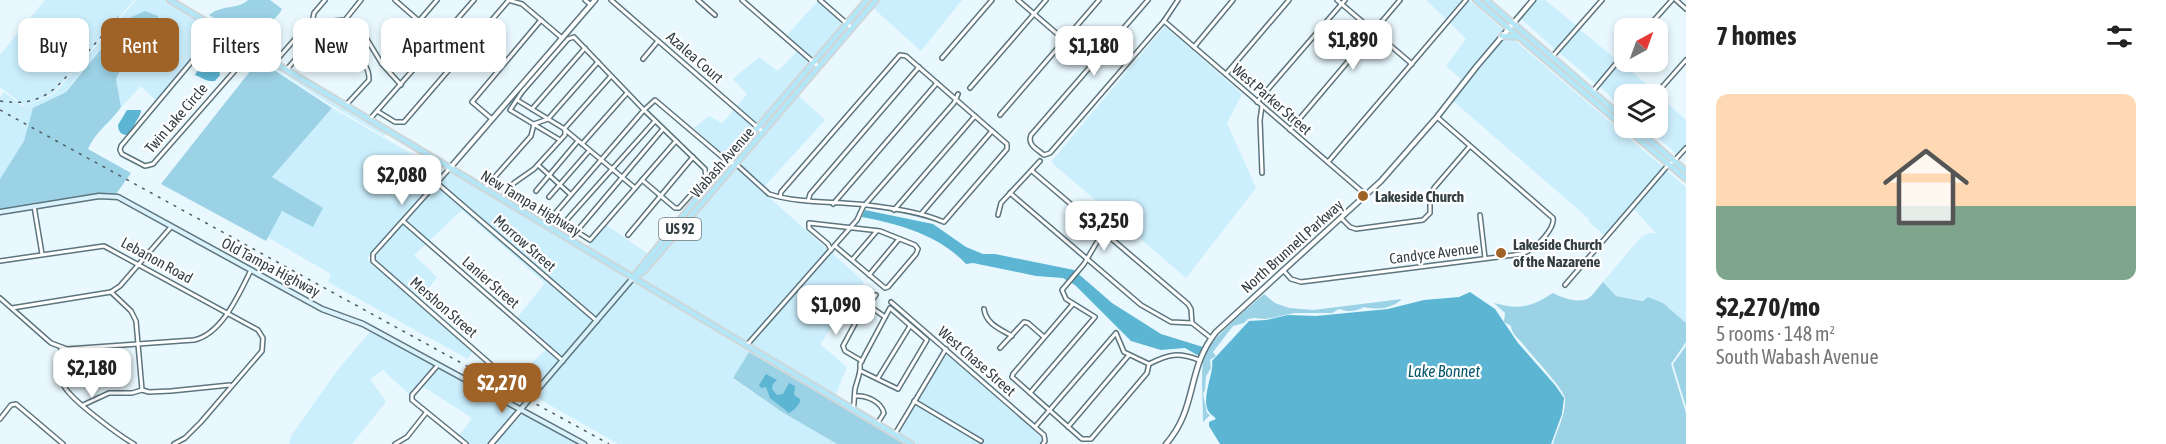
<!DOCTYPE html>
<html lang="en">
<head>
<meta charset="utf-8">
<style>
  :root { --surface:#fff; --page:#f6f6f6; --text:#222; --muted:#767676; --accent:#a06327 }
  body { margin:0; font-family:"Asap Condensed",sans-serif; background:var(--page); color:var(--text); height:100vh; display:flex; flex-direction:column; font-size:22px; white-space:nowrap }
  * { box-sizing:border-box; margin:0 }
  p { font-size:20px; color:var(--muted) }
  .icon { flex:none; width:33px; height:33px; fill:none; stroke:currentColor; stroke-width:2; stroke-linecap:round; stroke-linejoin:round }
  .map { position:relative; flex:1; overflow:hidden }
  .drawer { display:flex; flex-direction:column; background:var(--surface); width:480px }
  .drawer>* { flex:none }
  .guide { position:absolute; left:18px; top:18px; width:570px; height:54px; display:flex; gap:12px }
  .needle { width:39px; rotate:41deg }
  .buttons { position:absolute; left:1614px; top:18px; display:grid; gap:12px }
  .buttons a { display:grid; place-items:center; width:54px; height:54px; border-radius:12px; background:var(--surface); box-shadow:0 3px 9px #0003; font-size:30px }
  .price { position:absolute; translate:-50% -51px; padding:0 14px; border-radius:12px; background:#fff; color:#222; font-size:20px; line-height:39px; filter:drop-shadow(0 2px 3px #0008) }
  .price::after { content:''; position:absolute; left:50%; top:36px; width:18px; height:14px; margin-left:-9px; background:inherit; clip-path:polygon(0 0,100% 0,50% 100%) }
  .price.current { background:var(--accent); color:#fff }
  ul { padding:0; list-style:none }
  li { display:grid; align-content:center; gap:12px; height:318px; padding:0 30px }
  li span { display:grid; place-items:center; height:186px; border-radius:12px; color:#555 }
  li>.icon { margin-inline-start:auto }
  span .icon { width:108px; height:108px; fill:#fffc; stroke-width:1 }
  li b { font-size:26px }
  h2 { display:flex; justify-content:space-between; align-items:center; height:72px; padding:0 30px; font-size:26px }
  .pill { padding:0 21px; border-radius:12px; background:var(--surface); box-shadow:0 3px 9px #0003; font-size:21px; line-height:54px }
  .pill.current { background:var(--accent); color:#fff }
  main { display:flex; flex:1; min-height:0 }
  .map>svg:first-child { display:block }
  .built { fill:#cceffd }
  .green { fill:#9cd2e6 }
  .water { fill:#5bb5d3 }
  .lines { fill:none; stroke-linecap:round; stroke-linejoin:round }
  .minor-casing { stroke:#5d757d; stroke-width:6 }
  .tertiary-casing { stroke:#5d757d; stroke-width:7 }
  .secondary-casing { stroke:#5d757d; stroke-width:7 }
  .primary-casing { stroke:#d2d5d6; stroke-width:8 }
  .minor { stroke:#fff; stroke-width:3 }
  .tertiary { stroke:#fff; stroke-width:4 }
  .secondary { stroke:#d9f2fb; stroke-width:4 }
  .primary { stroke:#b3e6f7; stroke-width:4.5 }
  .rail { stroke:#4e5a5e; stroke-width:1.5; stroke-dasharray:3 6; stroke-linecap:butt }
  .poi-dot { fill:#a06327; stroke:#fff; stroke-width:2 }
  .labels { text-anchor:middle; dominant-baseline:central; stroke-width:4.5; stroke-linejoin:round; paint-order:stroke }
  .shield { fill:#fff; stroke:#71797b; stroke-width:1.5 }
  .shield-label { font-size:14px; font-weight:bold; fill:#343f43 }
  .street-label { font-size:15px; fill:#343f43; stroke:#fff }
  .poi-label { font-size:15px; font-weight:bold; fill:#343f43; stroke:#fff; text-anchor:start }
  .water-label { font-size:16px; font-style:italic; fill:#09576c; stroke:#fff }
</style>
</head>
<body>
<main>
<div class="map">
<svg width="1686" height="444" viewBox="0 0 1686 444">
  <rect width="100%" height="100%" fill="#e8f8fe"/>
  <g class="built">
    <path d="M45,0H134L53,93L25,106L0,87V55Z"/>
    <path d="M136,0H166L217,30L157,102L141,86L121,107L116,79L127,55L158,22L125,20L65,92L33,108L24,141L0,179V97L4,92L24,107L54,94Z"/>
    <path d="M878,0H962L921,51L872,7Z"/>
    <path d="M1426,0H1464L1447,20Z"/>
    <path d="M1469,0L1504,30L1450,99L1461,79L1446,66L1466,39L1450,23Z"/>
    <path d="M1535,0H1545L1577,26L1556,50L1520,18Z"/>
    <path d="M818,1L844,24L813,60L786,36Z"/>
    <path d="M1165,26L1242,94L1227,123L1256,188L1186,278L1051,162Z"/>
    <path d="M1579,29L1617,60L1596,84L1559,52Z"/>
    <path d="M1502,38H1512L1663,167L1605,236L1588,221L1589,219L1453,101Z"/>
    <path d="M783,39L811,63L757,125L736,107L747,94L733,79L759,57L778,71L797,51Z"/>
    <path d="M269,62L372,123L386,133L384,136L331,105L268,64Z"/>
    <path d="M1620,62L1656,92L1654,94H1624V108L1599,86Z"/>
    <path d="M797,94L825,120L764,187L738,164Z"/>
    <path d="M1658,95L1686,120V145L1678,155L1647,128H1658Z"/>
    <path d="M332,108L443,172L368,257V260L472,352L468,359L328,282L331,274L267,237L282,211L323,209L272,177Z"/>
    <path d="M734,110L755,128L728,160L694,128L709,116L722,123Z"/>
    <path d="M735,167L828,250L746,344L636,278Z"/>
    <path d="M450,170L500,200L630,279L597,318L440,183Z"/>
    <path d="M1666,170L1686,187V323L1663,303L1616,296L1603,282L1641,237L1649,233H1656L1633,208Z"/>
    <path d="M437,186L595,321L563,358L517,318L545,283L462,210L429,241L405,221Z"/>
    <path d="M602,222L648,254L632,276L586,248Z"/>
    <path d="M403,224L426,244L414,255L437,277L420,300L374,258Z"/>
    <path d="M831,252L864,282L820,344L847,367L835,396L749,346Z"/>
    <path d="M633,281L749,352L733,379L782,412L837,444H618L534,396Z"/>
    <path d="M370,332L435,366L410,395L383,370L370,379L386,402L352,444H289L291,436L336,372Z"/>
    <path d="M547,349L560,361L536,389L516,378Z"/>
    <path d="M946,352L1043,437L1044,441L1041,444H915L899,434L915,404L981,444L983,441L917,401Z"/>
    <path d="M438,368L517,410L489,444H469L459,436L472,418L422,386Z"/>
    <path d="M523,414L578,444H498L495,442Z"/>
  </g>
  <g class="green">
    <path d="M248,0H270L282,9C277,19 268,22 263,33L273,44L267,50L209,15C223,4 237,10 248,0Z"/>
    <path d="M145,11L158,16V22L127,55L116,79L121,107C111,122 95,132 88,149L131,173L116,194L83,196L0,210V179L24,141L33,108L66,92L125,20Z"/>
    <path d="M259,60L332,108L272,177L323,208L313,227L282,211L266,241L161,184Z"/>
    <path d="M1603,282L1616,296L1643,301L1648,297L1663,303L1686,323V342L1671,364L1686,413V444H1553C1557,429 1566,415 1565,399C1565,390 1531,355 1523,344C1518,338 1511,333 1511,326L1504,322L1505,313L1494,303C1520,310 1531,307 1553,293C1562,298 1579,304 1589,298C1594,294 1599,286 1603,282Z"/>
    <path d="M1264,294L1275,303L1289,308L1313,310L1402,299C1391,309 1378,310 1364,307C1356,312 1348,312 1339,309L1332,313H1295L1266,319L1254,318L1248,319L1244,323L1233,326L1213,352L1216,356L1210,360L1211,368L1206,376L1205,390L1203,394L1207,413L1210,415L1203,422C1203,404 1201,376 1203,360C1205,342 1250,307 1264,294Z"/>
    <path d="M1686,346V407L1673,364Z"/>
    <path d="M749,352L905,444H837L782,412L733,378Z"/>
  </g>
  <g class="water">
    <path d="M210,58L214,59L219,67L220,75L215,81C206,82 203,78 195,75L202,63Z"/>
    <path d="M127,110H141C141,117 134,121 134,129L127,135C121,135 118,131 118,125Z"/>
    <path d="M865,210L933,224L966,247L983,254H995L1074,270L1112,303L1161,334L1203,347L1199,356L1185,348L1161,350L1131,341L1075,285L1063,278L1036,276L973,263L966,264C939,235 899,224 862,217Z"/>
    <path d="M1470,292L1495,309L1518,343L1555,385L1564,398L1562,414L1551,444H1220L1209,426V422L1216,419C1214,416 1211,415 1209,412C1200,400 1215,370 1212,361L1249,321L1266,320L1288,315L1316,316L1388,309L1424,300L1459,297Z"/>
    <path d="M766,374L777,380L773,384L772,389L777,395L783,394L789,383L795,386L794,395L800,399V402L795,409L789,413L770,398L766,387L761,388L759,385Z"/>
  </g>
  <g class="lines">
    <defs>
      <g id="minor">
        <path d="M395,0L419,21"/>
        <path d="M508,0L522,4L562,38"/>
        <path d="M585,0L591,5"/>
        <path d="M611,0L763,132"/>
        <path d="M698,0L715,15"/>
        <path d="M742,0L819,67"/>
        <path d="M820,0L852,28"/>
        <path d="M1018,0L1092,64"/>
        <path d="M1148,0L1031,135C1027,145 1037,149 1044,155L1050,153L1164,21L1178,0"/>
        <path d="M1337,0L1412,64"/>
        <path d="M1676,0L1686,9"/>
        <path d="M345,20L361,0"/>
        <path d="M1164,21L1366,195"/>
        <path d="M312,23L314,13L325,0"/>
        <path d="M1647,28L1672,0"/>
        <path d="M219,29L121,146L120,150L122,154L145,166L153,164L253,50"/>
        <path d="M435,45L454,62"/>
        <path d="M1194,47L1233,0"/>
        <path d="M1552,57L1602,0"/>
        <path d="M942,58L992,0"/>
        <path d="M643,59L658,41"/>
        <path d="M274,63L309,23L345,20L365,36L382,64L401,85"/>
        <path d="M382,64L437,0"/>
        <path d="M287,69C294,62 302,49 311,46C333,38 370,54 369,80L346,105"/>
        <path d="M1226,74L1289,0"/>
        <path d="M970,88L1046,0"/>
        <path d="M1593,91L1624,54"/>
        <path d="M1656,94L1686,60"/>
        <path d="M517,100L563,128L635,188"/>
        <path d="M1257,102L1345,0"/>
        <path d="M1262,106L1260,120L1262,173"/>
        <path d="M532,109L585,48"/>
        <path d="M377,111L395,122H404L509,0"/>
        <path d="M1000,115L1099,0"/>
        <path d="M370,119L474,0"/>
        <path d="M492,119L472,102L541,20"/>
        <path d="M1290,130L1400,0"/>
        <path d="M560,140L510,110L522,92L568,39L574,37L644,110L705,169L706,178L679,208H675L642,180"/>
        <path d="M582,144L627,93"/>
        <path d="M1328,162L1466,0"/>
        <path d="M538,165L570,194"/>
        <path d="M450,168L373,254V261L496,369L536,391"/>
        <path d="M1032,171L1188,304L1191,309L1192,323L1211,338"/>
        <path d="M437,183L597,321"/>
        <path d="M485,188L531,136L534,124L548,119L598,62"/>
        <path d="M536,191L578,141"/>
        <path d="M1010,193L1141,305L1171,322L1192,323"/>
        <path d="M549,197L589,151"/>
        <path d="M502,198L514,183L534,169L565,135V128L611,76"/>
        <path d="M808,201L810,194L919,67"/>
        <path d="M833,204L937,83"/>
        <path d="M34,206L42,254"/>
        <path d="M894,210L975,116"/>
        <path d="M921,214L992,131"/>
        <path d="M998,215L1001,203L1040,161"/>
        <path d="M1480,215L1485,258"/>
        <path d="M552,216L590,240L676,141"/>
        <path d="M1341,218L1350,227L1356,229L1423,220L1430,213V198L1434,188L1470,146"/>
        <path d="M403,221L563,361"/>
        <path d="M563,224L655,121"/>
        <path d="M545,225L644,110L655,100L728,162L736,164L769,194C800,204 834,201 867,205C892,208 921,212 944,222L1007,149V144L906,56L900,55L781,192L780,197"/>
        <path d="M576,232L663,129"/>
        <path d="M628,235L693,157"/>
        <path d="M831,250L828,244L809,228V223L880,231L915,245L918,249L916,254L888,287L885,288L835,246"/>
        <path d="M852,260L876,232"/>
        <path d="M0,261L104,246L258,330L263,338L262,351L201,422L185,438L174,444"/>
        <path d="M1283,270L1291,279L1301,282L1514,255C1519,254 1524,254 1528,251C1538,246 1555,228 1553,218L1437,117"/>
        <path d="M869,275L899,239"/>
        <path d="M1565,285L1669,164L1674,161L1686,148"/>
        <path d="M111,292L131,311L136,321L142,390"/>
        <path d="M0,298L51,343L67,349L194,340C222,334 239,294 251,270"/>
        <path d="M891,302L1044,435L1045,441L1043,444"/>
        <path d="M1073,304L1013,374L1012,377L1082,439H1091L1147,373L1149,364"/>
        <path d="M868,305L885,317"/>
        <path d="M12,308L111,292L120,286L171,227"/>
        <path d="M984,309C986,324 1000,329 1012,336"/>
        <path d="M746,346L857,220L863,207L954,103L958,94"/>
        <path d="M61,348C62,359 60,375 64,386C71,400 120,436 134,444"/>
        <path d="M1000,348L1024,322L1028,323L1044,337"/>
        <path d="M862,361L845,351L843,346L857,320L876,295"/>
        <path d="M438,365L412,395V400L466,444"/>
        <path d="M878,378L910,326"/>
        <path d="M1030,393L1095,317L1066,299L1062,290L1084,264L1103,232"/>
        <path d="M856,396C867,395 881,402 884,413L877,424"/>
        <path d="M914,401L981,441"/>
        <path d="M83,405L109,393H132L142,390L149,392L171,391L230,385"/>
        <path d="M853,409C855,401 854,396 855,389C857,380 861,374 860,364L890,308L927,340L898,389L861,371"/>
        <path d="M0,419L11,405L16,404L63,444"/>
        <path d="M1035,427L1116,333L1124,352L1149,364C1169,354 1178,352 1199,360"/>
        <path d="M1068,427L1129,355"/>
        <path d="M895,434L946,349"/>
        <path d="M395,444L407,437L426,413"/>
      </g>
      <g id="tertiary">
        <path d="M450,168L595,0"/>
        <path d="M491,444L521,409"/>
        <path d="M1166,444C1198,408 1186,369 1216,332L1381,181L1437,117L1477,66L1533,0"/>
      </g>
      <g id="secondary">
        <path d="M0,212L99,196L118,197L322,309L363,324L584,444"/>
        <path d="M521,409L633,278"/>
      </g>
      <g id="primary">
        <path d="M170,0L911,444"/>
        <path d="M1476,0L1624,127"/>
        <path d="M1486,0L1624,119"/>
        <path d="M1502,36L1517,37"/>
        <path d="M1626,128L1686,179"/>
        <path d="M1635,128L1686,171"/>
        <path d="M634,276L695,201L867,0"/>
        <path d="M633,278L644,271L876,0"/>
      </g>
    </defs>
    <use href="#minor" class="minor-casing"/>
    <use href="#tertiary" class="tertiary-casing"/>
    <use href="#secondary" class="secondary-casing"/>
    <use href="#primary" class="primary-casing"/>
    <use href="#minor" class="minor"/>
    <use href="#tertiary" class="tertiary"/>
    <use href="#secondary" class="secondary"/>
    <use href="#primary" class="primary"/>
    <g class="rail">
      <path d="M0,101C40,107 54,92 78,63C91,48 105,33 118,17"/>
      <path d="M0,110L609,444"/>
    </g>
  </g>
  <g class="poi-dot">
    <circle cx="1363" cy="196" r="6"/>
    <circle cx="1501" cy="253" r="6"/>
  </g>
  <g class="labels">
    <rect class="shield" x="659" y="218" width="42" height="22" rx="4.5"/>
    <g class="shield-label">
      <text x="680" y="229">US 92</text>
    </g>
    <g class="street-label">
      <text transform="translate(695 57) rotate(41)">Azalea Court</text>
      <text transform="translate(1272 99) rotate(41)">West Parker Street</text>
      <text transform="translate(176 118) rotate(-49)">Twin Lake Circle</text>
      <text transform="translate(722 162) rotate(-49)">Wabash Avenue</text>
      <text transform="translate(531 203) rotate(31)">New Tampa Highway</text>
      <text transform="translate(525 243) rotate(41)">Morrow Street</text>
      <text transform="translate(1292 246) rotate(-42)">North Brunnell Parkway</text>
      <text transform="translate(1434 253) rotate(-7)">Candyce Avenue</text>
      <text transform="translate(157 260) rotate(29)">Lebanon Road</text>
      <text transform="translate(271 267) rotate(28)">Old Tampa Highway</text>
      <text transform="translate(491 282) rotate(41)">Lanier Street</text>
      <text transform="translate(444 307) rotate(41)">Mershon Street</text>
      <text transform="translate(977 361) rotate(41)">West Chase Street</text>
    </g>
    <g class="poi-label">
      <text x="1375" y="196">Lakeside Church</text>
      <text x="1513" y="244">Lakeside Church<tspan x="1513" dy="17">of the Nazarene</tspan></text>
    </g>
    <g class="water-label">
      <text x="1444" y="371">Lake Bonnet</text>
    </g>
  </g>
</svg>
<div class="buttons">
<a><svg class="needle" viewBox="-14 -14 28 28"><path d="M0-13l5 13h-10z" fill="#e53935"/><path d="M0 13l5-13h-10z" fill="#767676"/></svg></a>
<a><svg class="icon" aria-label="layers" viewBox="0 0 24 24"><path d="M12 4l9 5-9 5-9-5zM3 14l9 5 9-5"/></svg></a>
</div>
<b class="price" style="left:1353px;top:71px">$1,890</b>
<b class="price" style="left:1094px;top:77px">$1,180</b>
<b class="price" style="left:402px;top:206px">$2,080</b>
<b class="price" style="left:1104px;top:252px">$3,250</b>
<b class="price" style="left:836px;top:336px">$1,090</b>
<b class="price" style="left:92px;top:399px">$2,180</b>
<b class="price current" style="left:502px;top:414px">$2,270</b>
<div class="guide">
<a class="pill">Buy</a>
<a class="pill current">Rent</a>
<a class="pill">Filters</a>
<a class="pill">New</a>
<a class="pill">Apartment</a>
</div>
</div>
<section class="drawer">
<h2>7 homes<svg class="icon" aria-label="filters" viewBox="0 0 24 24"><path d="M4 7h16M4 17h16"/><circle cx="9" cy="7" r="2"/><circle cx="15" cy="17" r="2"/></svg></h2>
<ul>
<li><span style="background:linear-gradient(#ffd9b3 60%,#7fa58c 0)"><svg class="icon" aria-label="home" viewBox="0 0 24 24"><path d="M3 11l9-7 9 7M6 9v11h12V9"/></svg></span><div><b>$2,270/mo</b><p>5 rooms · 148 m²</p><p>South Wabash Avenue</p></div></li>
</ul>
</section>
</main>
</body>
</html>
